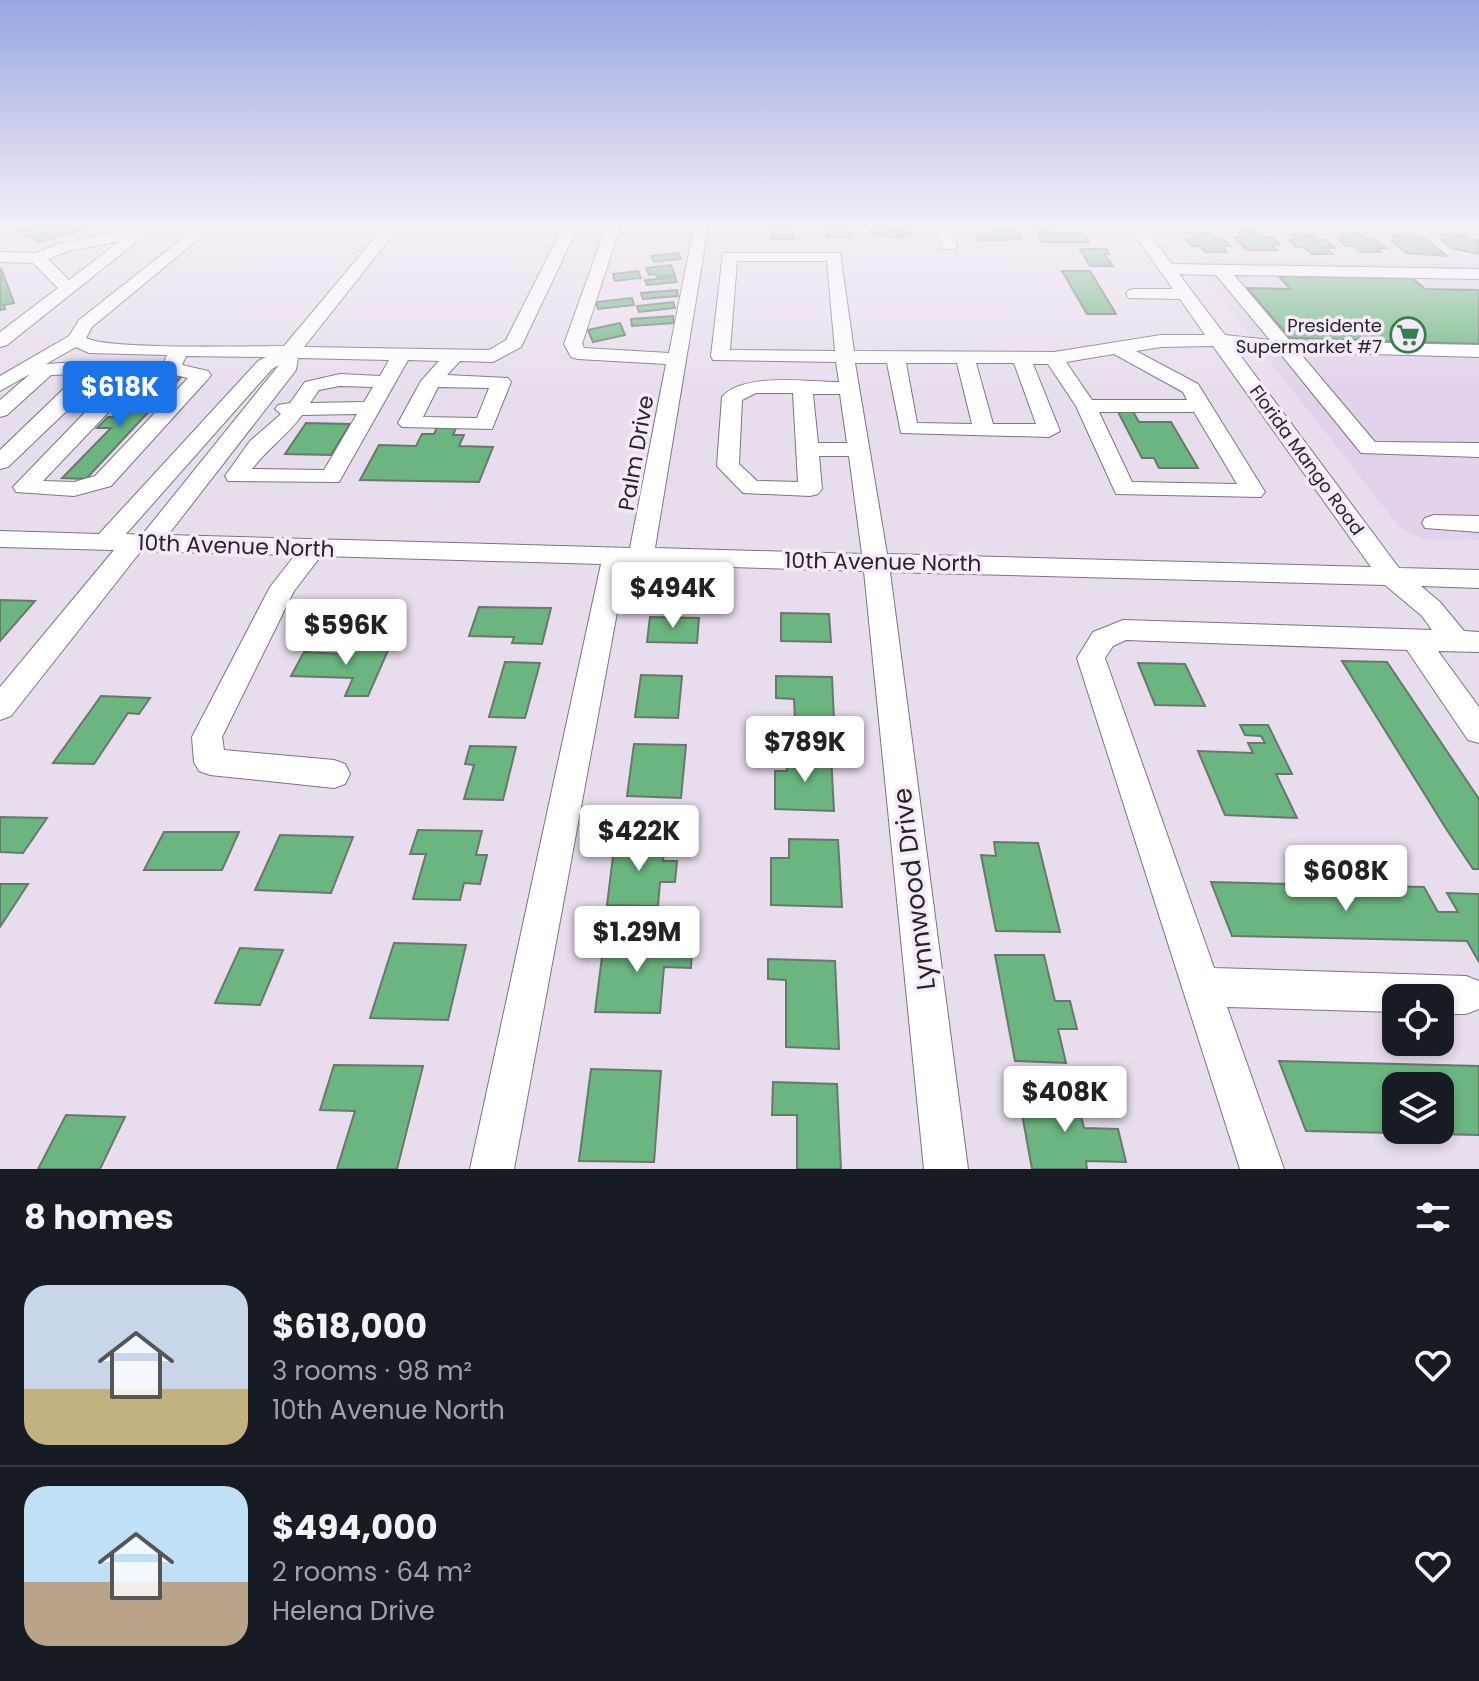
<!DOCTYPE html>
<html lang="en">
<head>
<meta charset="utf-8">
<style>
  :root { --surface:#171b24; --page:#242831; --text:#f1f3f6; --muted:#9ea1a6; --line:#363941; --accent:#1a73e8 }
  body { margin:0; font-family:Poppins,sans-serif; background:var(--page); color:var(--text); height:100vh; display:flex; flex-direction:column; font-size:30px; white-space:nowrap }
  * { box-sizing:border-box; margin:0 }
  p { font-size:26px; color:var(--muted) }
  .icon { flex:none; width:44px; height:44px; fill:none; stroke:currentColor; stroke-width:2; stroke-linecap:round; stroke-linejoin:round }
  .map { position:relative; height:1169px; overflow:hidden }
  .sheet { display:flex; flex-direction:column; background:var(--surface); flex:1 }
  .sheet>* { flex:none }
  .buttons { position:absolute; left:1382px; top:984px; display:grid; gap:16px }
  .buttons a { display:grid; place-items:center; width:72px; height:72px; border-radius:16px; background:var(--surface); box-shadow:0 4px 12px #0003; font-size:40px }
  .price { position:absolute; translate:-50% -68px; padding:0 18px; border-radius:8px; background:#fff; color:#222; font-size:26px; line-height:52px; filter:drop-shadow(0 2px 4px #0008) }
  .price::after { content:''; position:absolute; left:50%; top:48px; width:24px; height:18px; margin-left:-12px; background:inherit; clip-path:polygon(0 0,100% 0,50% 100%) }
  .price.active { background:var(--accent); color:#fff }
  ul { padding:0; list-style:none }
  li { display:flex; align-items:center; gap:24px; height:200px; padding:0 24px }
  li+li { border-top:2px solid var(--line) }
  li span { display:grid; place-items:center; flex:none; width:224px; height:160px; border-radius:24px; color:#555 }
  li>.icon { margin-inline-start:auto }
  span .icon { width:96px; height:96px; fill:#fffc; stroke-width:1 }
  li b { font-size:34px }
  h2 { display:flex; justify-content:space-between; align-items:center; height:96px; padding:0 24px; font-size:34px }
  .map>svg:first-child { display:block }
  .built { fill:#e3d3ea }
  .building { fill:#6bb680; stroke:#69776c; stroke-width:2; fill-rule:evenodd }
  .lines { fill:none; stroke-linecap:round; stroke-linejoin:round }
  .minor-casing { stroke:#7e7482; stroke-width:2 }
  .minor { fill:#fff; fill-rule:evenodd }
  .labels { text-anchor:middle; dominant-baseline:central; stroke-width:7; stroke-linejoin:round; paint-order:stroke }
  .far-poi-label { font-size:18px; fill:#282429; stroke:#f6eafa; text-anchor:end }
  .far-street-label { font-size:18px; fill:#282429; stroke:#f6eafa }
  .street-label { font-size:22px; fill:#282429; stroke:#f6eafa }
  .near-street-label { font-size:26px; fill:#282429; stroke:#f6eafa }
</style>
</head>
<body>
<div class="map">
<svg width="1479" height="1169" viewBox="0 0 1479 1169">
  <rect width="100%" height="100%" fill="#e8dded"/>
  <path class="built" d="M1190,259L1479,264V540L1423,539L1400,528Z"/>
  <g class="building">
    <path d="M32,227H89L40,242L17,231Z"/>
    <rect x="772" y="227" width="21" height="12"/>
    <path d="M826,227H849L851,237H827Z"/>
    <path d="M871,227L898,229L910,227L909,236L900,235V238L878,236V233H870Z"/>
    <path d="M989,231H1017L1021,239L979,241L976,236H992Z"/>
    <path d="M1036,231L1083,233L1089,242H1042Z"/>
    <path d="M1238,231H1259L1264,237H1272L1280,245H1271L1277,250H1247L1234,237H1243Z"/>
    <path d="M1190,233H1210L1215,239H1223L1230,246H1221L1227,252H1205L1200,246H1192L1185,238H1194Z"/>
    <path d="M1339,233H1359L1366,239H1375L1386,248H1376L1381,252H1361L1354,246H1346L1337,238H1345Z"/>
    <path d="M1291,235H1311L1317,240H1326L1335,248H1326L1333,254H1311L1304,247H1296L1289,240H1297Z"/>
    <path d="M1441,235H1463L1470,240H1478L1479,254L1451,248L1441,240H1449Z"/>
    <path d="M1392,236H1414L1427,240L1447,256L1406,253L1392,241H1399Z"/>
    <path d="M1080,249H1106L1109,254H1104L1113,266H1090Z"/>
    <path d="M678,253L681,259L654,262L651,256Z"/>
    <path d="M671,265L675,275L657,277L655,274L649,275L646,268Z"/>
    <path d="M1,268L14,303L4,305L5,309L0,310Z"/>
    <path d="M638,271L641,278L615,281L613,274Z"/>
    <path d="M1062,271H1090L1116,314H1087Z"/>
    <path d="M1279,276L1412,278L1425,289L1479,290V344L1290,338L1247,288L1290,289Z"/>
    <path d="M675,277L677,282L647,285L645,280Z"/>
    <path d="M677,290L678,296L643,299L641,293Z"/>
    <path d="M632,298L634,305L598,309L596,302Z"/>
    <path d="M673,302L675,308L639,312L637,306Z"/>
    <path d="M673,316L674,323L632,326L631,319Z"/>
    <path d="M620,323L625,335L593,342L588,330Z"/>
    <path d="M163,376H182L86,479L62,478L111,428H97L108,417H123Z"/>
    <path d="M1116,408H1131L1139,422H1171L1198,468H1159L1154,458H1142Z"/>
    <path d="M306,423L350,424L331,455L285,454Z"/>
    <path d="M437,427L456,428L453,435H464L459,446L493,447L479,482L360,480L379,445L416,446L422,434H434Z"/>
    <path d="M0,600L35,601L0,641Z"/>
    <path d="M479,607L551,608L542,644L512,643L514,637L469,636Z"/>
    <path d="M781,613L829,614L831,642L781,641Z"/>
    <path d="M650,617L699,618L697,643L647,642Z"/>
    <path d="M349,645L390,646L368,696H345L353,678L291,676L304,652L345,654Z"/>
    <path d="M1342,661L1387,662L1479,799V869H1473L1445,827Z"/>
    <path d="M505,662L540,663L525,718L489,717Z"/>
    <path d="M1138,663L1185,664L1205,706L1155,705Z"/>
    <path d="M641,675L682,676L678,718L635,717Z"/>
    <path d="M776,676L832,677L834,720L795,719L794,699L776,698Z"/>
    <path d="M101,696L150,698L139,714L128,713L94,764L53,763Z"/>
    <path d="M1240,725H1268L1292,774H1276L1297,818L1225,815L1198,751L1253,753L1248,743H1265L1261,736L1245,735Z"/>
    <path d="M634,744L686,745L681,798L627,796Z"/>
    <path d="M470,746L516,747L503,800L464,799L474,765L465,764Z"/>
    <path d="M786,754L831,755L834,811L775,809V771H787Z"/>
    <path d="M0,817L47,818L23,853L0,852Z"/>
    <path d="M418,830L482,831L476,855H487L480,884L464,883L460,900L413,899L426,854H410Z"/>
    <path d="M164,832H239L222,870H144Z"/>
    <path d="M280,835L353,837L331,893L255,890Z"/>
    <path d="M789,839L838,840L842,907L771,905V858H789Z"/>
    <path d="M615,840H665L663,861H677L675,882H660L658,906L607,905Z"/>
    <path d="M994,842L1038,843L1060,932L996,931L981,855L996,856Z"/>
    <path d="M1211,882L1424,887L1438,912H1458L1447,893L1479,894V962L1467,941L1232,936Z"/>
    <path d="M0,884H28L0,927Z"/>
    <path d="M604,941L692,942L691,968L664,967L660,1013L595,1012Z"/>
    <path d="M394,943L466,945L448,1020L370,1018Z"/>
    <path d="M240,948L283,950L260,1005L215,1003Z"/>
    <path d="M995,955H1044L1055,1001H1070L1077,1029H1058L1066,1063L1015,1061Z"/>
    <path d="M768,959L835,961L839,1049L786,1047V980L768,979Z"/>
    <path d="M1279,1061L1479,1066V1135L1306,1131ZM1396,1086H1440V1130H1396Z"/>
    <path d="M334,1065L423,1066L397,1169H337L355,1111L320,1110Z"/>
    <path d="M591,1069L661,1071L654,1162L579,1161Z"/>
    <path d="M773,1082L837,1084L841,1169H797V1115H772Z"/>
    <path d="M1018,1092L1076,1095L1084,1128L1118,1129L1126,1162L1086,1161L1087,1169H1032Z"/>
    <path d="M66,1115L125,1117L100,1169H38Z"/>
  </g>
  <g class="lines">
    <defs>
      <g id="minor">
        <path d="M139,227H155L7,345L0,347V332L58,288L33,263L0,262V252L35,253L59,244ZM120,241L69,280L48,259L69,251Z"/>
        <path d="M197,227H213L92,327L86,338C109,350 250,346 284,346L384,227H399L304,347L489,350L506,340L561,231H534L527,227H578L521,347L493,362L460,361L447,375L508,378L511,382L492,429L402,427L398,423L421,381L439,361L408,360L339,482L228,481L225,476L250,441L281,414L275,409L278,405L290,403L305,382L340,374L380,376L389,360L298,358L296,370L168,535L630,548L666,364L578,359L571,357L564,344L606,227H620L582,344L584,348L669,353L694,227H708L655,548L862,554L849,456H819L822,489L818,494L810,496L743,493L717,466L722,397C743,372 808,382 839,382L836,362L713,360L711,356L723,253H840L854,351L1054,352L1161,335H1205L1180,299L1129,298L1126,294L1129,290L1135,289H1173L1129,227H1144L1172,264L1479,269V279L1234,275L1290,341L1479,345V357L1299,352L1375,442L1479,443V457L1361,453L1279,352L1234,347L1399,568L1479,570V588L1421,586L1440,602L1464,631L1479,632V652L1438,651L1479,707V743L1468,740L1407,650L1126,640L1113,646L1105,658L1214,968L1466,976L1479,981V1009L1466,1014H1440V998H1396V1012L1227,1007L1284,1169H1240L1077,658L1093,632L1123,620L1432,630L1422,616L1385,585L890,572L968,1169H924L864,571L626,564L514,1169H470L601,564L321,556L294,591L222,737L224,750L334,760L345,764L350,774L345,784L334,788L210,775L199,771L194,762L192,737L270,587L295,555L141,551L11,716L0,720V687L114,550L0,547V531L99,534L258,361L266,357L186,356L182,365L208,371L211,375L208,379L111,486L74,496L16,492L13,487L124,372L163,364L167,355L89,353L76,347L46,364L78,362L99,367L102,371L77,401L8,467L0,469V450L79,374L51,375L7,415L0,417V400L30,374L0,391V376L69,336L79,320ZM737,261H827L835,351L730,350ZM1179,274L1216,275L1270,340L1225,335ZM1213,346L1371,567L887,554L855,363H887L901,433L1049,437L1060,431L1033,364H1048L1076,406L1116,494L1261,497L1265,492L1198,384L1136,351L1161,347ZM1114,354L1183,392L1187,400H1092L1066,362ZM906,363H957L972,424L917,423ZM976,363H1014L1036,424H993ZM279,365L142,535L126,534L272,369ZM171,374L188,378L95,476L74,482L43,481L138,381ZM340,386L373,387L364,402L310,403L319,390ZM438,387L489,388L477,418L423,417ZM756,393H793L798,482L757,481L739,464L742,400ZM813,394H840L847,443H818ZM1099,412H1194L1237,484L1132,482ZM357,414L324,470L252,469C267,449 288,435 302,415Z"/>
        <path d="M936,227H950L957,246L955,249H943Z"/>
        <path d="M1434,515L1479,516V532L1425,528L1422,523L1425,518Z"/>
      </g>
    </defs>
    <use href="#minor" class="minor-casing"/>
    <use href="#minor" class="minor"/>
  </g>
  <linearGradient id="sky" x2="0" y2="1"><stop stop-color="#98a6e0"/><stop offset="0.58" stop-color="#f5f0f7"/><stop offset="1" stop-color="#f5f0f7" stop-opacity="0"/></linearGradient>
  <rect width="1479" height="390" fill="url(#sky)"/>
  <defs>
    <symbol id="supermarket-ring" viewBox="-11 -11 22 22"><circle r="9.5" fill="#f6eafa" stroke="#357f4d" stroke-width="1.5"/><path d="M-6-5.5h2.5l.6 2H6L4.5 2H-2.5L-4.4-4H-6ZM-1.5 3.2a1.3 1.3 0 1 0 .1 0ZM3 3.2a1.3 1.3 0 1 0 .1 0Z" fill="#357f4d"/></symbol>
  </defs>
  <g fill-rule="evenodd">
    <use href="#supermarket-ring" x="1388" y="315" width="40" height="40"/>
  </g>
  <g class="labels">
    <g class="far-poi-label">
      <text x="1382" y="325">Presidente<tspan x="1382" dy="21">Supermarket #7</tspan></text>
    </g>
    <g class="far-street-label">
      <text transform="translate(1307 460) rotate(54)">Florida Mango Road</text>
    </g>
    <g class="street-label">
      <text transform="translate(636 453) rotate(-80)">Palm Drive</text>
      <text transform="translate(236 546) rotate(2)">10th Avenue North</text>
      <text transform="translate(883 562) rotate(1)">10th Avenue North</text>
    </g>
    <g class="near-street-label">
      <text transform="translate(914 889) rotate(-97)">Lynnwood Drive</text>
    </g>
  </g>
</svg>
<div class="buttons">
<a><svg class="icon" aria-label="locate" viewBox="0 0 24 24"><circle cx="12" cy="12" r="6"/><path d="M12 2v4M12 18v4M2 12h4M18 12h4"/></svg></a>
<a><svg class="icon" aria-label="layers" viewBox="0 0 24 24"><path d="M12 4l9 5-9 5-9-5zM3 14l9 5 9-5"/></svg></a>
</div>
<b class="price active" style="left:120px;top:429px">$618K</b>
<b class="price" style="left:673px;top:630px">$494K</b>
<b class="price" style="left:346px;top:667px">$596K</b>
<b class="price" style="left:805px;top:784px">$789K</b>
<b class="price" style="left:639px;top:873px">$422K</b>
<b class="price" style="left:1346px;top:913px">$608K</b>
<b class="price" style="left:637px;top:974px">$1.29M</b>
<b class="price" style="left:1065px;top:1134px">$408K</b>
</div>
<section class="sheet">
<h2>8 homes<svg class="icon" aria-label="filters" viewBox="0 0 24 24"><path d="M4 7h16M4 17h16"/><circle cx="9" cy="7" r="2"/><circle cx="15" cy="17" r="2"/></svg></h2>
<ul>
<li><span style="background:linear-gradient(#c9d6e8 65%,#c2b280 0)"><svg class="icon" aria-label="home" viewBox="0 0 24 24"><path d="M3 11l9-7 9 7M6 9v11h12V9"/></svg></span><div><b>$618,000</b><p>3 rooms · 98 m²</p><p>10th Avenue North</p></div><svg class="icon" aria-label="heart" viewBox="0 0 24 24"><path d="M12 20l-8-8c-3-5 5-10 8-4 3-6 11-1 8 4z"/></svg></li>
<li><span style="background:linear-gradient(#bfe0f5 60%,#b9a48a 0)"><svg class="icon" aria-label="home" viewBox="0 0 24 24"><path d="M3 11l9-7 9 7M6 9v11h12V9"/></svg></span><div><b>$494,000</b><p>2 rooms · 64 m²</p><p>Helena Drive</p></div><svg class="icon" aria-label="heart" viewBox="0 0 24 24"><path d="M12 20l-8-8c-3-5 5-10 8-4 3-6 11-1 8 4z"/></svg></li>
</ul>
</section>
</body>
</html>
